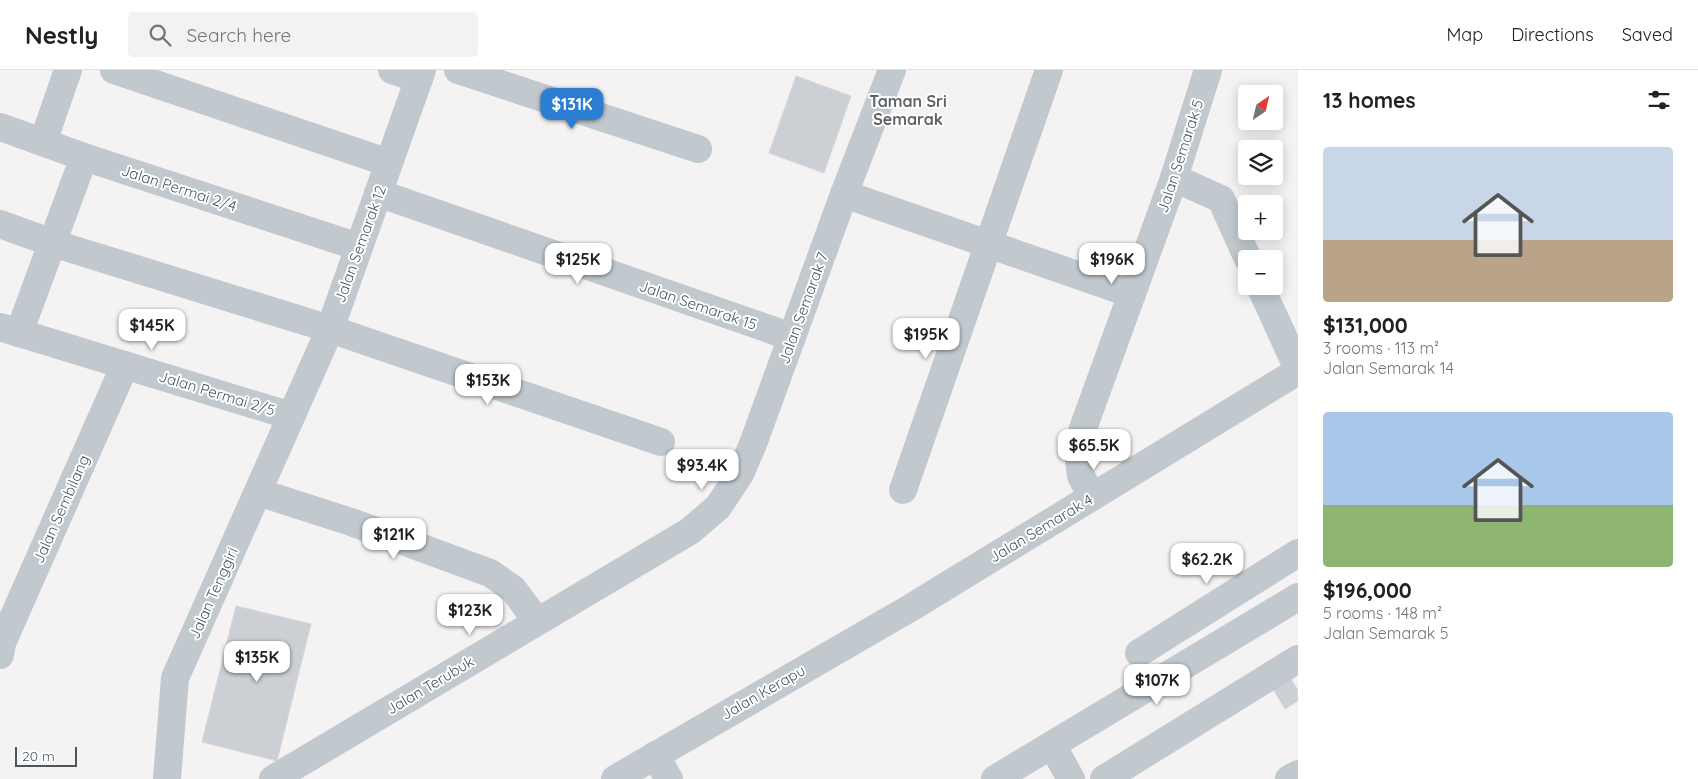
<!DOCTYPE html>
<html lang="en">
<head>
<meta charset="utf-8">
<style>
  :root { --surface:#fff; --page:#f2f2f2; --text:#202124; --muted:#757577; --line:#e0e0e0; --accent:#2c7ed3 }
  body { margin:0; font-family:Quicksand,sans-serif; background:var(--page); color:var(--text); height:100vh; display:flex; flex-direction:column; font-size:19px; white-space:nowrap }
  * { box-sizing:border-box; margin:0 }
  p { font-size:16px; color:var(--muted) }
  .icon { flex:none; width:28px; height:28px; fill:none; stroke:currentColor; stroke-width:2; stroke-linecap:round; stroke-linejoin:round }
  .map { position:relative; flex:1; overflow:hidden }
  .drawer { display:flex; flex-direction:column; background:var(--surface); width:400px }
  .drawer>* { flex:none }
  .needle { width:32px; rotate:34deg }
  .controls { position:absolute; left:1238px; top:15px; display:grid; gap:10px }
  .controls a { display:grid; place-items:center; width:45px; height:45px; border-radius:5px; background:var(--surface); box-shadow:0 2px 12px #0003; font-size:25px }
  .scale { position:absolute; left:15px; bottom:12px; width:62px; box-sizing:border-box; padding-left:5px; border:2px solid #4b565d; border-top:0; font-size:14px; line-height:18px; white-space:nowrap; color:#4b565d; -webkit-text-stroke:4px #fff; paint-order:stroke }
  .price { position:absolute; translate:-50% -42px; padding:0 11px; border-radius:10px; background:#fff; color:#222; font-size:16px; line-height:32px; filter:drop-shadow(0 1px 2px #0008) }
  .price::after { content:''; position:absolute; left:50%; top:30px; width:15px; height:11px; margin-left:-8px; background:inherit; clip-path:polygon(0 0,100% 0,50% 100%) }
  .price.selected { background:var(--accent); color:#fff }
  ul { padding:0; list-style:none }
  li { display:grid; align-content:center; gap:10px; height:265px; padding:0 25px }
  li span { display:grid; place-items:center; height:155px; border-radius:5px; color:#555 }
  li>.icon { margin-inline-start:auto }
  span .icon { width:90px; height:90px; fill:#fffc; stroke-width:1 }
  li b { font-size:21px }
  h2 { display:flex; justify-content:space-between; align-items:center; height:60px; padding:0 25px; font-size:21px }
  header { display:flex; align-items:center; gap:30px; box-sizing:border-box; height:70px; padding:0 25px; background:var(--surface); border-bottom:1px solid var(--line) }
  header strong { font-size:24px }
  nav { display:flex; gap:28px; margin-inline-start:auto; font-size:18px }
  .search { width:350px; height:45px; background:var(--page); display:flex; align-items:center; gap:12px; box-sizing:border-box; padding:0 18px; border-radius:5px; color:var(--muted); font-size:19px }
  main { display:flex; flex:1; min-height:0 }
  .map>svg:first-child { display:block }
  .building { fill:#cccfd3; stroke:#d6d8dc }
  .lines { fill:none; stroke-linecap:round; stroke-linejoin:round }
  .minor { stroke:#c1c9ce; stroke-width:28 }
  .labels { text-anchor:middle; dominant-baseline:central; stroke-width:4; stroke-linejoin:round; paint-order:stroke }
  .street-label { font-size:15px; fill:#4b565d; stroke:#fff }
  .neighbourhood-label { font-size:16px; font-weight:bold; fill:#5f6266; stroke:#fff }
</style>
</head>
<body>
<header>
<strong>Nestly</strong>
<div class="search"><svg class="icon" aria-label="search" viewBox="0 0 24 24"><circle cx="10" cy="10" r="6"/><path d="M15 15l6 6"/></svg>Search here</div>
<nav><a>Map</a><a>Directions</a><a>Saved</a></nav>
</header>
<main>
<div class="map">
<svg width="1298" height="709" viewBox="0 0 1298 709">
  <rect width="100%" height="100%" fill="#f4f2f2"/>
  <g class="building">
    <path d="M796,6L851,26L824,103L769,83Z"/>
    <path d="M236,536L311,554L277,691L202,672Z"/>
    <path d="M1291,609L1298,620V631L1285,639L1273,619Z"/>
  </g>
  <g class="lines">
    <g class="minor">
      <path d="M114,0L389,93"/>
      <path d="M392,0L419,9"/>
      <path d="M458,0L698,79"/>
      <path d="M0,57L84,87L359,177"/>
      <path d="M43,72L68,0"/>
      <path d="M1174,108L1221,129L1248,189"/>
      <path d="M378,123L792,267"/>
      <path d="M844,124L1132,224"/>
      <path d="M0,154L52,173L330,259L661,372"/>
      <path d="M1260,216L1298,299"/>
      <path d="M0,257L291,346"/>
      <path d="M19,263L84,87"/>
      <path d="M903,420L1049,0"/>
      <path d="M258,422L351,452L490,503L513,519L537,551"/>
      <path d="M1092,427L1081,406L1077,375L1174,108L1208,0"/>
      <path d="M1139,583L1298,483"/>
      <path d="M0,585L2,573L125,295"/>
      <path d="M1052,675L1071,709"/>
      <path d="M655,685L669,709"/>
      <path d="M167,709L175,608L330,259L422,0"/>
      <path d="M273,709L690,461L718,437L740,404L753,374L844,124L892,0"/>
      <path d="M615,709L912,537L1298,301"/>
      <path d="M995,709L1298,527"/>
      <path d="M1104,709L1298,589"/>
      <path d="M1289,709L1298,704"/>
    </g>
  </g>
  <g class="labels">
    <g class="street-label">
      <text transform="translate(1180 86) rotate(-72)">Jalan Semarak 5</text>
      <text transform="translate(179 118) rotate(18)">Jalan Permai 2/4</text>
      <text transform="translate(360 174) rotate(-70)">Jalan Semarak 12</text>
      <text transform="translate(698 235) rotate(19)">Jalan Semarak 15</text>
      <text transform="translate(803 238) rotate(-70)">Jalan Semarak 7</text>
      <text transform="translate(217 323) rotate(17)">Jalan Permai 2/5</text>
      <text transform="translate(61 439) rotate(-66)">Jalan Sembilang</text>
      <text transform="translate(1041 458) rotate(-31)">Jalan Semarak 4</text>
      <text transform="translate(213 523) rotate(-66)">Jalan Tenggiri</text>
      <text transform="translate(430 615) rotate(-31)">Jalan Terubuk</text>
      <text transform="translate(763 622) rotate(-30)">Jalan Kerapu</text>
    </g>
    <g class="neighbourhood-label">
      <text x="908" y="31">Taman Sri<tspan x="908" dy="18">Semarak</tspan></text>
    </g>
  </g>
</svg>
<div class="controls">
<a><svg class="needle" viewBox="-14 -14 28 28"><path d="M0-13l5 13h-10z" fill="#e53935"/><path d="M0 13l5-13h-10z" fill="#757577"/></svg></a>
<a><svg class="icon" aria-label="layers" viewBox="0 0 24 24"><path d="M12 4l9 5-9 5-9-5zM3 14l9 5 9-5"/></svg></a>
<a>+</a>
<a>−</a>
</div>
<div class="scale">20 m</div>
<b class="price selected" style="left:572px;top:60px">$131K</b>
<b class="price" style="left:578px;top:215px">$125K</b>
<b class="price" style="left:1112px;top:215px">$196K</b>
<b class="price" style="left:152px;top:281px">$145K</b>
<b class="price" style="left:926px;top:290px">$195K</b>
<b class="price" style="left:488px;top:336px">$153K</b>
<b class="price" style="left:1094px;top:401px">$65.5K</b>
<b class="price" style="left:702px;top:421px">$93.4K</b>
<b class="price" style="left:394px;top:490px">$121K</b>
<b class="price" style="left:1207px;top:515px">$62.2K</b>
<b class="price" style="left:470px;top:566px">$123K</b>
<b class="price" style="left:257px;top:613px">$135K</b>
<b class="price" style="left:1157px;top:636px">$107K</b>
</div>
<section class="drawer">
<h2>13 homes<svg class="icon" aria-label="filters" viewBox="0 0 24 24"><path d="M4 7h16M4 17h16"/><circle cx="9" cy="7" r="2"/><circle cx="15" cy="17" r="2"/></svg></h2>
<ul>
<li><span style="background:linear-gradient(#c9d6e8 60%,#b9a48a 0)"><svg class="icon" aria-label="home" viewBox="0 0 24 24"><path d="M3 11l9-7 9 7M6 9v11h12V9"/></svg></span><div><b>$131,000</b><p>3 rooms · 113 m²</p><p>Jalan Semarak 14</p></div></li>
<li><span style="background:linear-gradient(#a9c7e8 60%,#8fb573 0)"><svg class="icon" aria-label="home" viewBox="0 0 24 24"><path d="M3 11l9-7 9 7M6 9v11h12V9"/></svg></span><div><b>$196,000</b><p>5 rooms · 148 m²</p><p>Jalan Semarak 5</p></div></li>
</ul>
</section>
</main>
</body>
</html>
